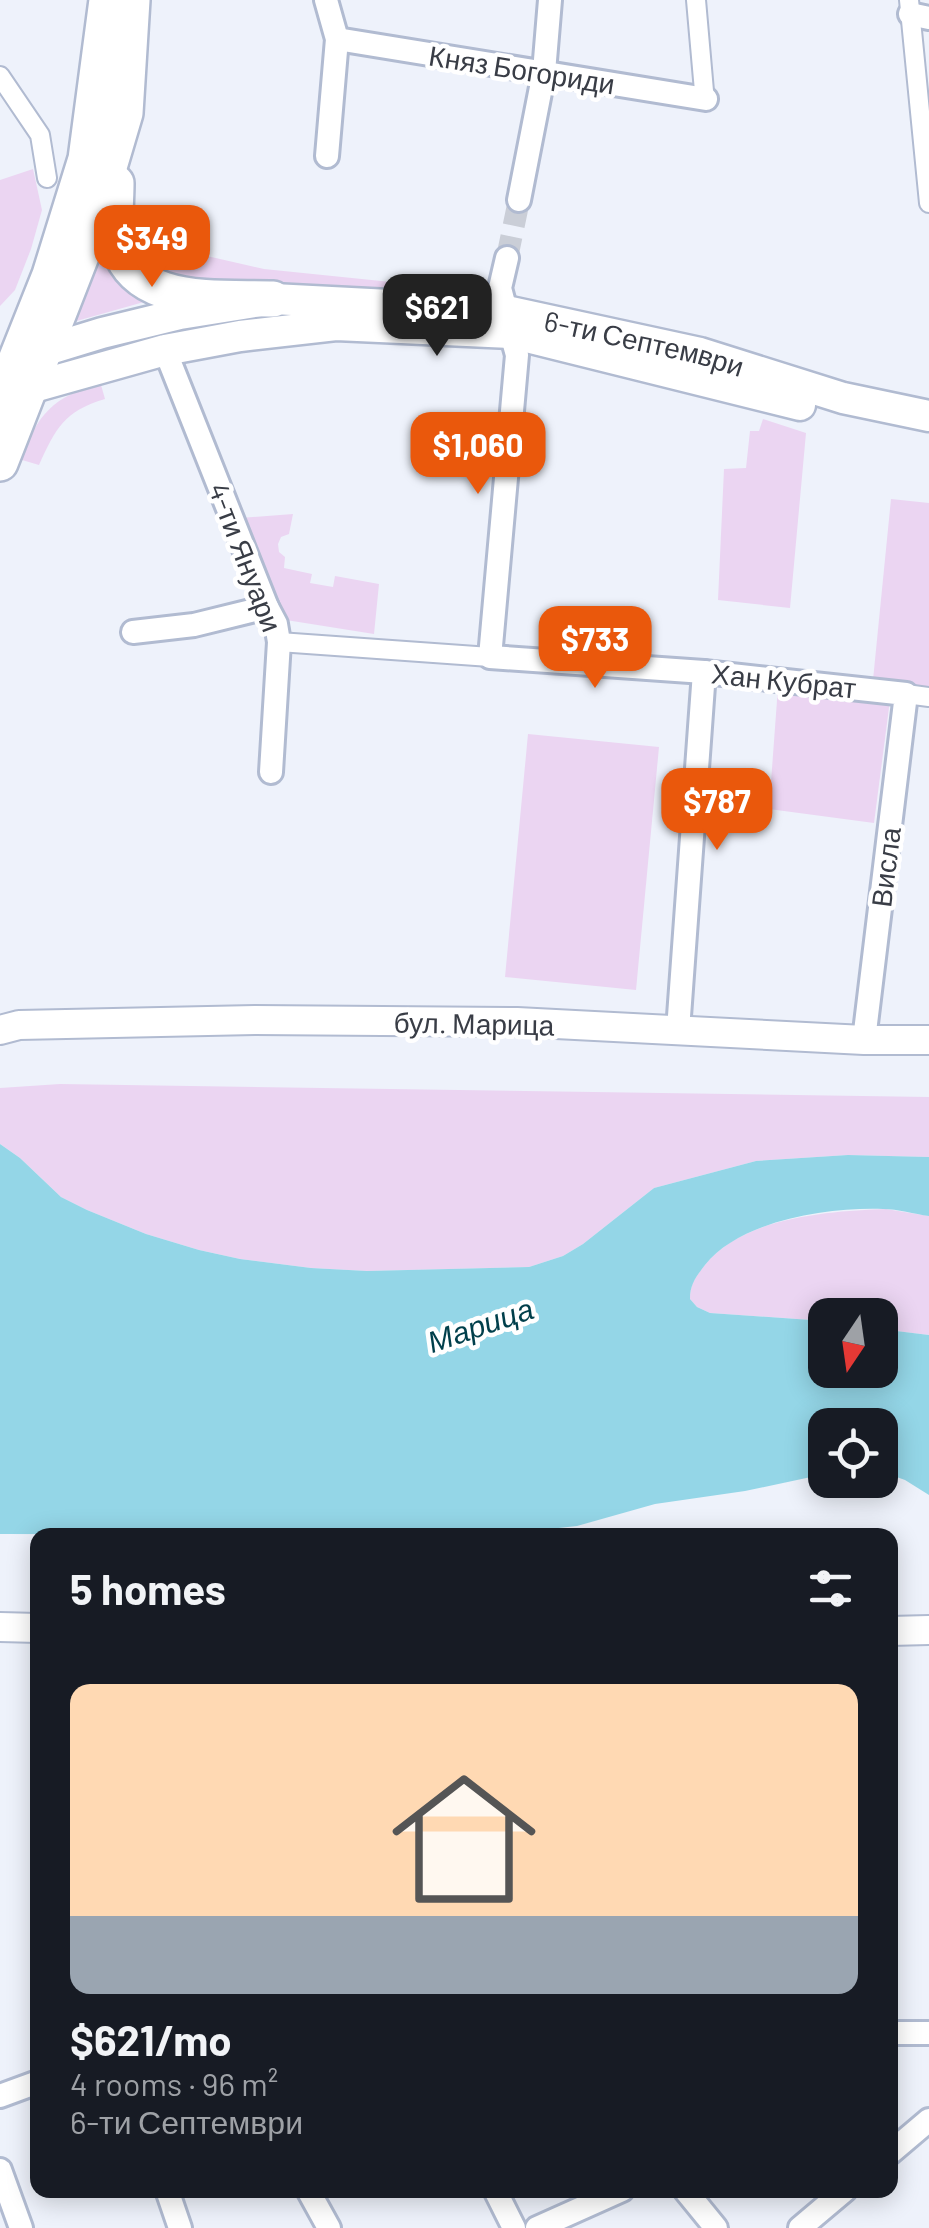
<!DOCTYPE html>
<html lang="en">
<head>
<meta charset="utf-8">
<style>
  :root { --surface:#171b24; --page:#242831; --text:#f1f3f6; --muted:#9ea1a6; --accent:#ea580c }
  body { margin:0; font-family:Barlow,sans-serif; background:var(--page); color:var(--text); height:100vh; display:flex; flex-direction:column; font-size:38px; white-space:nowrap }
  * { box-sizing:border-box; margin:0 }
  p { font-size:32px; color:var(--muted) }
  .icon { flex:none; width:55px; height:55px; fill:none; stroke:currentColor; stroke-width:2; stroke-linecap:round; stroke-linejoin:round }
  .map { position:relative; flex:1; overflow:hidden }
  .details { position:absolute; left:30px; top:1528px; width:868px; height:670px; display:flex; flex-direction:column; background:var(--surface); border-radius:20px; box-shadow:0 5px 25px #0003 }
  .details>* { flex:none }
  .needle { width:65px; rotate:193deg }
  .fabs { position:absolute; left:808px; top:1298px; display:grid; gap:20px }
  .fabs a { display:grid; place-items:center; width:90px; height:90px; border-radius:20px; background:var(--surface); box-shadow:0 5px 25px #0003; font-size:50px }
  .price { position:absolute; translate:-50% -85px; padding:0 22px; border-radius:20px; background:var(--accent); color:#fff; font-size:32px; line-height:65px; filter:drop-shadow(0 2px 5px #0008) }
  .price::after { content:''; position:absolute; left:50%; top:60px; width:30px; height:22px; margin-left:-15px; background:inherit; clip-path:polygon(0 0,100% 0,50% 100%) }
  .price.active { background:#222; color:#fff }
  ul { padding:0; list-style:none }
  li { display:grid; align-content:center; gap:20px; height:530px; padding:0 40px }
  li span { display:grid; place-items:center; height:310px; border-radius:20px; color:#555 }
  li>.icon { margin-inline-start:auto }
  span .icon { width:180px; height:180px; fill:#fffc; stroke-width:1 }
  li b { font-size:42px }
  h2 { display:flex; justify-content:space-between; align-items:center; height:120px; padding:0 40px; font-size:42px }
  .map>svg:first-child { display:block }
  .green { fill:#ebd5f2 }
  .water { fill:#94d6e7 }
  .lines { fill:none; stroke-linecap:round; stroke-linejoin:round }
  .minor-tunnel { stroke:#caced7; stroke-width:22; stroke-dasharray:22 11; stroke-linecap:butt }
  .pedestrian-casing { stroke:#b1bbd1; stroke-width:22 }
  .minor-casing { stroke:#b1bbd1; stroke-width:28 }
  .tertiary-casing { stroke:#b1bbd1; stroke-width:32 }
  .secondary-casing { stroke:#b1bbd1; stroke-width:35 }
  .primary-casing { stroke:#b1bbd1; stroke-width:40 }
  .pedestrian { stroke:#fff; stroke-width:18 }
  .minor { stroke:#fff; stroke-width:22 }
  .tertiary { stroke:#fff; stroke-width:28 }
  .secondary { stroke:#fff; stroke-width:30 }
  .primary { stroke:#fff; stroke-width:35 }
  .labels { text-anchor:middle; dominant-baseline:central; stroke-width:9; stroke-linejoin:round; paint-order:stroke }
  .street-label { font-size:28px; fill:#393d46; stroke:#fff }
  .water-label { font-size:30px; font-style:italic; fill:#003f4b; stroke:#fff }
</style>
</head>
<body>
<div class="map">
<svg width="929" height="2228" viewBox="0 0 929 2228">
  <rect width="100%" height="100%" fill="#eef2fb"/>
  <g class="green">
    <path d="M33,169L42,210L31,249L15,290L0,306V180Z"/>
    <path d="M133,203L148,224L182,244L207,256L264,269L430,286L431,289L194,285L157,282L125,231Z"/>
    <path d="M103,238L151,300L73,322Z"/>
    <path d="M101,385L105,399C64,411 56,428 39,465L22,460C35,416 55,394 101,385Z"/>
    <path d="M763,419L806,433L790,608L718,600L724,469L746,468L750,431H759Z"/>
    <path d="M891,499L929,503V697L872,690Z"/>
    <path d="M293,514L289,534L281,537L278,544L279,552L285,557L284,568L312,574L310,583L333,587L335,576L379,584L374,634L286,620L281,610L268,596L240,518Z"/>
    <path d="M778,687L890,700L874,823L769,809Z"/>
    <path d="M528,734L659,747L636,990L505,977Z"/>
    <path d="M60,1084L929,1097V1157L848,1155L756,1161L654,1188L583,1244L563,1256L529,1267L367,1271L311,1268L240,1259L199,1250L146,1234L87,1210L61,1197L20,1158L0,1144V1088Z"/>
    <path d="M886,1209L929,1216V1335L880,1329V1315H825V1321L710,1313L697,1307L690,1299C690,1284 696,1276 705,1265C742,1217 830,1211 886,1209Z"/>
  </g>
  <path class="water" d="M0,1144L20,1158L61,1197L87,1210L146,1234L199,1250L240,1259L311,1268L367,1271L529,1267L563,1256L583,1244L654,1188L756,1161L848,1155L929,1157V1216C914,1214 898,1209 883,1209C829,1207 740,1220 705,1265C696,1277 690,1284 690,1299L697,1307L710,1313L825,1321V1370H880V1329L929,1335V1495L905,1480L880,1471V1425H825V1474L745,1491L655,1504L577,1526L495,1535L0,1534Z"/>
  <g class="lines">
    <path class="minor-tunnel" d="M507,258L519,200"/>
    <defs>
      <g id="pedestrian">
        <path d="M696,0L704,91L706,99"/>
        <path d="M909,0L929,203"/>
        <path d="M0,76L40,135L47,178"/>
        <path d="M279,642L490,657"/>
        <path d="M906,694L929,697"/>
      </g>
      <g id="minor">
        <path d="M326,0L337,39L327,156"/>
        <path d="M910,14L929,18"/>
        <path d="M337,39L706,99"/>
        <path d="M519,200L544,72L550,0"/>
        <path d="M506,311L500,288L507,258"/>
        <path d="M511,333L517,355L490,657L704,672L906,694L864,1040"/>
        <path d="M165,350L267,607L276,624L279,642L271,772"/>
        <path d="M133,632L194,625L267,607"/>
        <path d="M678,1030L704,672"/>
        <path d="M890,2033H929"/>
        <path d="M0,2096L38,2082"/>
        <path d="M890,2153L929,2120"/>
        <path d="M0,2170L21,2228"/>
        <path d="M167,2190L180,2228"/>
        <path d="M308,2190L329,2228"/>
        <path d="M495,2190L514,2228"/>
        <path d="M685,2190L716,2228"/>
        <path d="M537,2228L622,2190"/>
        <path d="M800,2228L845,2190"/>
      </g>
      <g id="tertiary">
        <path d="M0,1030L19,1025L255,1020L517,1022L864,1040H929"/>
        <path d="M0,1627L38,1628"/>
        <path d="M890,1631L929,1630"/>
      </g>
      <g id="secondary">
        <path id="s1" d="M27,356L102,333L180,314L273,299L506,311L700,353L843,398L929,416"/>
        <path d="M12,393L165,350L240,336L336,325L511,333L800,405"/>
      </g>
      <g id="primary">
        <path d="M116,183C116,199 114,216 116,231C125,309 215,297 273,299"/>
        <path d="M0,400L50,275L86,159L107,0"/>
        <path d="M0,463L88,238L125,113L132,0"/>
      </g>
    </defs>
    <use href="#pedestrian" class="pedestrian-casing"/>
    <use href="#minor" class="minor-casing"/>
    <use href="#tertiary" class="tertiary-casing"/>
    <use href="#secondary" class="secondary-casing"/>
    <use href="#primary" class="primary-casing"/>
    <use href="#pedestrian" class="pedestrian"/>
    <use href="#minor" class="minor"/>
    <use href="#tertiary" class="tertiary"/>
    <use href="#secondary" class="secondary"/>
    <use href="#primary" class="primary"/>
  </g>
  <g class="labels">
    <g class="street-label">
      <text transform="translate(522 69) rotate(9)">Княз Богориди</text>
      <text stroke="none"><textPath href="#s1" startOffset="628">6-ти Септември</textPath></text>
      <text transform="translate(246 557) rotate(69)">4-ти Януари</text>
      <text transform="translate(784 680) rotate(6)">Хан Кубрат</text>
      <text transform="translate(885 867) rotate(-83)">Висла</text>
      <text transform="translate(474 1023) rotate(1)">бул. Марица</text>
    </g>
    <g class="water-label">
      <text transform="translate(480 1324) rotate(-19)">Марица</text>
    </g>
  </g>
</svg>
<div class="fabs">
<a><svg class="needle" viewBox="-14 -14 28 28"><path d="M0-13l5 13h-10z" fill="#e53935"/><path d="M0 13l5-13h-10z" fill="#9ea1a6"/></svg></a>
<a><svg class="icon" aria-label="locate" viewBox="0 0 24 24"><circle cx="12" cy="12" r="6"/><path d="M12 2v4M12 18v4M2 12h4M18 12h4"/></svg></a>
</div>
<b class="price" style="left:152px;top:290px">$349</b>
<b class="price active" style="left:437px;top:359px">$621</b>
<b class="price" style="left:478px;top:497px">$1,060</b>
<b class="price" style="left:595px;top:691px">$733</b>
<b class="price" style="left:717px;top:853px">$787</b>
<section class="details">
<h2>5 homes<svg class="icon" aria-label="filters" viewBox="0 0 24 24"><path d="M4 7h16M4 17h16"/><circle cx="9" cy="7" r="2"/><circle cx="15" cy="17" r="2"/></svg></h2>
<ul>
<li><span style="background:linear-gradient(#ffd9b3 75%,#9aa5b1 0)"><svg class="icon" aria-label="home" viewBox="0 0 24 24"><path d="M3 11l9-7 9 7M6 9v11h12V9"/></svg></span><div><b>$621/mo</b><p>4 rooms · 96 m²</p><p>6-ти Септември</p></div></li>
</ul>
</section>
</div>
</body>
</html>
